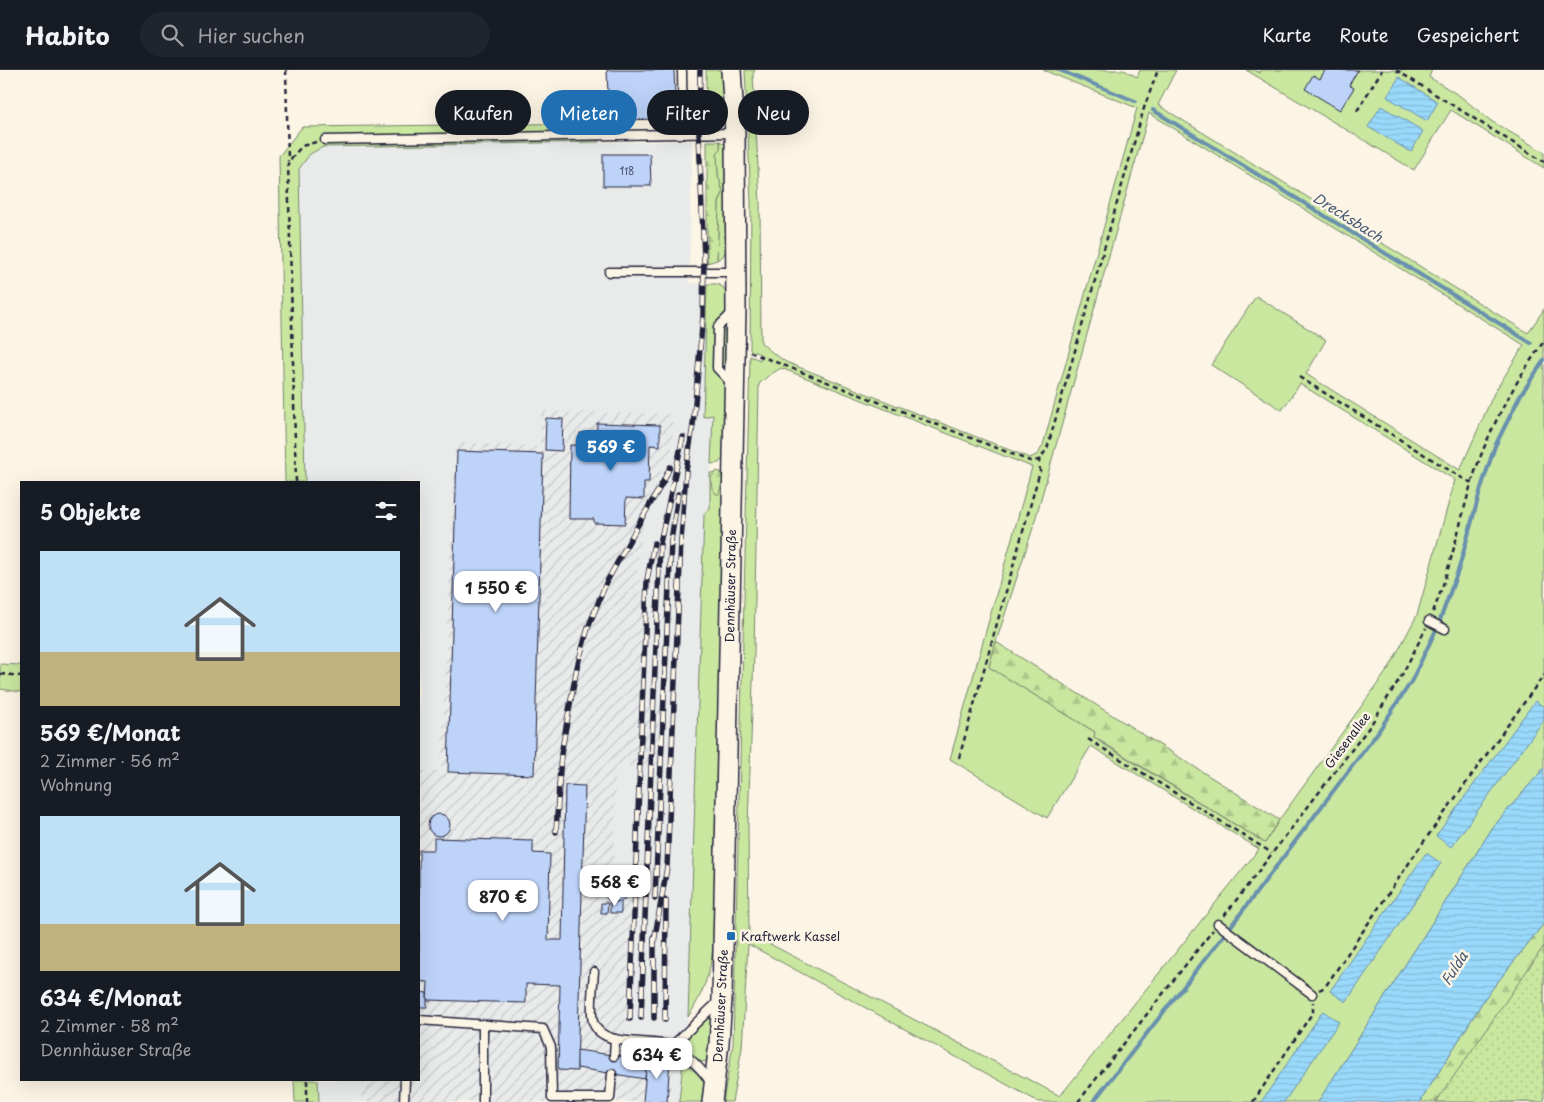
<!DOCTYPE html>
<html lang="de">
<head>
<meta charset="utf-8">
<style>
  :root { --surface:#171b24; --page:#20242c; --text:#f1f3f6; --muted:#9ea1a6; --line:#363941; --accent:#1f6fb2 }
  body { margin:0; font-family:"Playpen Sans",sans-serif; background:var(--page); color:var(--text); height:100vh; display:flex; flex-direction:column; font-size:19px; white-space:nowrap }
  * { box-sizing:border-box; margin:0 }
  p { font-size:16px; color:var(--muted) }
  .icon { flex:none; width:28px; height:28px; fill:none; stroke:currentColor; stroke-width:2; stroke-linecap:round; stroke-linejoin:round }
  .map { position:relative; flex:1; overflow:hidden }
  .side { position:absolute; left:20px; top:411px; width:400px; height:600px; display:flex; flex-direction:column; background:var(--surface); border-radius:0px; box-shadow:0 5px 20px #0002 }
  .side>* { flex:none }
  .hud { position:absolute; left:435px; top:20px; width:475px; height:45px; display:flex; gap:10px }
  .price { position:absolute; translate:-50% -42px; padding:0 11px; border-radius:10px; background:#fff; color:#222; font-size:16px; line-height:32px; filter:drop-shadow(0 1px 2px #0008) }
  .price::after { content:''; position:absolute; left:50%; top:30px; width:15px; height:11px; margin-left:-8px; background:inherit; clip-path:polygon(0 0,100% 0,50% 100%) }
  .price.current { background:var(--accent); color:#fff }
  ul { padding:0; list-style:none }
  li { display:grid; align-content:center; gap:10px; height:265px; padding:0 20px }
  li span { display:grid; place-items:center; height:155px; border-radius:0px; color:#555 }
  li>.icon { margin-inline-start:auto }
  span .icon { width:90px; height:90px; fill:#fffc; stroke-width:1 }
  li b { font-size:21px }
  h2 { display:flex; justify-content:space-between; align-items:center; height:60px; padding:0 20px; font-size:21px }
  .tag { padding:0 18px; border-radius:22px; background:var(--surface); box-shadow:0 5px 20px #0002; font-size:18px; line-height:45px }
  .tag.current { background:var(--accent); color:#fff }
  header { display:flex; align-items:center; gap:30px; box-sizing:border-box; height:70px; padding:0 25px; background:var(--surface); border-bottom:1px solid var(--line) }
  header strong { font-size:24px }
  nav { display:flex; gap:28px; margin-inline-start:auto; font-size:18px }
  .search { width:350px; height:45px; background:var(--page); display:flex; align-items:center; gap:12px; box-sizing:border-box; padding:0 18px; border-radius:28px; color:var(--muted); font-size:19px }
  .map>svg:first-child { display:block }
  .built { fill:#e9ebeb }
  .industrial { fill:url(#industrial-furrows) }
  .grass { fill:#c9e79f; stroke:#76846d; fill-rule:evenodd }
  .forest { fill:url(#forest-firs); stroke:#76846d }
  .park { fill:url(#park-dots); stroke:#76846d }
  .water { fill:url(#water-rules); stroke:#6990ae }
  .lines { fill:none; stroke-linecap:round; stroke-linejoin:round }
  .stream { stroke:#6990ae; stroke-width:4 }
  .building { fill:#bdd3f8; stroke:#22223b }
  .service-casing { stroke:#22223b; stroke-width:11 }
  .tertiary-casing { stroke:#22223b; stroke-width:22 }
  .path { stroke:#22223b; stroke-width:2.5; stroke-dasharray:5 4; stroke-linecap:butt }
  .service { stroke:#fcf5e5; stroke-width:8 }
  .tertiary { stroke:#fcf5e5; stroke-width:19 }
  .rail-casing { stroke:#22223b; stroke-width:5.5 }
  .rail { stroke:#fcf5e5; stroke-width:4; stroke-dasharray:11; stroke-linecap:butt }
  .poi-dot { fill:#1f6fb2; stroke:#fcf5e5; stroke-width:2 }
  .labels { text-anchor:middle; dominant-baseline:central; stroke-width:5; stroke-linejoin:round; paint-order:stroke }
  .number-label { font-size:10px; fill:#494e6a }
  .street-label { font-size:12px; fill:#22223b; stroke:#fcf5e5 }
  .poi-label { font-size:12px; fill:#22223b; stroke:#fcf5e5; text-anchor:start }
  .water-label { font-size:14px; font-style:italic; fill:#465975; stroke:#fcf5e5 }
</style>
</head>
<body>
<header>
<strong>Habito</strong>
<div class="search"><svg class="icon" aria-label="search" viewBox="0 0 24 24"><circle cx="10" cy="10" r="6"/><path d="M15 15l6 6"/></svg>Hier suchen</div>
<nav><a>Karte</a><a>Route</a><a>Gespeichert</a></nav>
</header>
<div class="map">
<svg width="1544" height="1032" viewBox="0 0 1544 1032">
  <defs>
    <pattern id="industrial-furrows" width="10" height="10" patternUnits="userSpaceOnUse" patternTransform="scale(1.25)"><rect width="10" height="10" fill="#e9ebeb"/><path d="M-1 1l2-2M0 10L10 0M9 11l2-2" fill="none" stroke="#c8c9ca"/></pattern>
    <pattern id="forest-firs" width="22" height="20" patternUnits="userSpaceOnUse" patternTransform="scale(1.25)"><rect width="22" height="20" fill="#c9e79f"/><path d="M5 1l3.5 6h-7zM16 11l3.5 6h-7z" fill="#acc68a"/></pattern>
    <pattern id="park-dots" width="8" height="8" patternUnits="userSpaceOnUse" patternTransform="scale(1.25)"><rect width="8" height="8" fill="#c9e79f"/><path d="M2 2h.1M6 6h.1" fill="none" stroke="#acc68a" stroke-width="1.8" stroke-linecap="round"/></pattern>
    <pattern id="water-rules" width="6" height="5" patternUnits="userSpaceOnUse" patternTransform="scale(1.25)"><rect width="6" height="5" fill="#99d9fb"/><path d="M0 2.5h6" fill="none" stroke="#84bad8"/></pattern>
  </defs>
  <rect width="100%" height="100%" fill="#fcf5e5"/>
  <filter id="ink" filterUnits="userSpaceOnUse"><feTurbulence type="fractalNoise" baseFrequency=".02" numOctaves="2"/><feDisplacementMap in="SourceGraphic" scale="10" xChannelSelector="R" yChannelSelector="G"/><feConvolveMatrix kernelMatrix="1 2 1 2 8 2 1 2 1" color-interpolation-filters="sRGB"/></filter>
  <g filter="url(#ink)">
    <path class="built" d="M692,71L689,213L707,214L703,347L713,344L710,438L704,444L688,947L679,1032H319L318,1010H419V412H305L299,98L310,84L323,77Z"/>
    <path class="industrial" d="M541,341L673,344L672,378L646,433L637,500L644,532L639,631L660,632L658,697L616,695L614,801L632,802L625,982L674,987L669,1032H361L362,1010H419V701H441L455,372L540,377Z"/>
    <g class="grass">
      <path d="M706,0H721C723,20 733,55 706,58Z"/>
      <path d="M745,0H755L753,4L760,133L761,273L773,283L786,292L1030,388L1038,384L1043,375L1137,38L1043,0H1124L1137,7L1140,0H1176L1158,35L1528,263L1544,239V698L1493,757L1318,1032H1039L748,874L742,978L732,1032H723L733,974L750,286L760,290V284L750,280L751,132ZM1149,43L1524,275L1494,323L1460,400L1306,304L1326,270L1256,226L1211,295L1282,340L1300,314L1455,410L1417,545L1389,598L1279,750L1265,773L1094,668L1095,662L989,597L996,572L1032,461ZM781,298L1032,397L950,689L1047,748L1091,676L1259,779L1060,1026L749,863L748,756L754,583L759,314L768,306Z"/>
      <path d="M1246,0H1255L1260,3L1261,0H1432L1429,7L1460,26L1491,51L1544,82V98L1451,40L1414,100Z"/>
      <path d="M598,53L599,72L323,77L310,84L299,99L305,412H285L279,86L302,57Z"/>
      <path d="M720,71L727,76L728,90L725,101L727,178L723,186L717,190L719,133L723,122L718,105L717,85L720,79Z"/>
      <path d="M707,214H717L723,217L728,225L729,238L714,256V300L728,316L726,385L719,393L711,394L713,345L703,347Z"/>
      <path d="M727,257V300L721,295V264Z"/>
      <path d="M719,402L726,406L713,877C711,902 702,926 688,947L704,444L710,438V403Z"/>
      <path d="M0,594L21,595V622L0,619Z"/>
      <path d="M707,948L714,951L708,991L699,992L687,981L688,968Z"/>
      <path d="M683,992C700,1006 708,1009 704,1032H679Z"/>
      <path d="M294,1010H318L319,1032H295Z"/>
    </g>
    <g class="forest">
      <path d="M707,71H720V79L717,85L718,105L723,122L719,133L717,190L707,193Z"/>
      <path d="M717,401L723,403L727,406V411L722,413L719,424H716L712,418L711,407Z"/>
      <path d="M996,572L1279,750L1265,773L1094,667L1095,662L989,597Z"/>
      <path d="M1544,853V1014L1541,1032H1420L1485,928Z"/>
    </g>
    <path class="park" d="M1544,876V1032H1436Z"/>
    <g class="water">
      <path d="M1399,7L1438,32L1427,51L1387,27Z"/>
      <path d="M1381,36L1423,61L1411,82L1368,57Z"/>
      <path d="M1535,631L1544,637V650L1451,777L1436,766Z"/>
      <path d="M1544,698V853L1485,928L1420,1032H1318L1493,757Z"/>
      <path d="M1426,783L1441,793L1346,932L1330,921Z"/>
      <path d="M1323,941L1339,952L1284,1032H1261Z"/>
    </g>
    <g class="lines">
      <g class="stream">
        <path d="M1059,0L1135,31"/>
        <path d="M1153,40L1531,273"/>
        <path d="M1440,550L1459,498L1481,418L1495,376L1520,326L1544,290"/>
        <path d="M1231,856L1378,662L1411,612L1435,562"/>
        <path d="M1093,1032L1224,865"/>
      </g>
    </g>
    <g class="building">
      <path d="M607,0H674L676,49L609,50Z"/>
      <path d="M1325,0H1358L1349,15L1354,18L1340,40L1305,19L1313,5L1320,9Z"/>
      <path d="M603,84H650L651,116H603Z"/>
      <path d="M546,348L563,349L562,381L545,380Z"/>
      <path d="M597,353L660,355V376L650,375L649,412H644V429L626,428L625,454L594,453V449H569L570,375L596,376Z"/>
      <rect x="580" y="363" width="9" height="8"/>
      <path d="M457,381L543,384L534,705L448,702Z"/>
      <path d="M565,715L585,716L577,1001L558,1000L560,915L526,914V933L427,930L428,912L419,911V780H434V768L533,771V783L550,784L548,870H562Z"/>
      <circle cx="439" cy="755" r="11"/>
      <circle cx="616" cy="819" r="13"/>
      <path d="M610,831L616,832L621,831V843H610Z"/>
      <path d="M601,833H608L607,843H601Z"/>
      <path d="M419,922L427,923V937H419Z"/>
      <path d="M577,980L647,990L645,1009L577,998Z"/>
      <path d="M647,987L670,989L667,1032H643Z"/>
    </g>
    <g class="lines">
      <defs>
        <g id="service">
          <path d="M682,0L683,64"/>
          <path d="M325,70L735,63"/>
          <path d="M609,202H736"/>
          <path d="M732,314L717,298L718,257L733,242"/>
          <path d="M1429,551L1445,559"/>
          <path d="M1218,854L1312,924"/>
          <path d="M594,902C593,914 590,940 593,952C602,979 650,968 671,976C685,982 703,1000 710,1012"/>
          <path d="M419,950L543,959L551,977L552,1028H610L612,1004"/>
          <path d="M672,976L719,931"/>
          <path d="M614,986L615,969"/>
          <path d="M404,1032L405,1010"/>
          <path d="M483,1032V954"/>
        </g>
        <path id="tertiary" d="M712,1032L719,973L722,929L736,239L735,63L731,0"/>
      </defs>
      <use href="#service" class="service-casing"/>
      <use href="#tertiary" class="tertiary-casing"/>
      <g class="path">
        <path d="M286,0L288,91"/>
        <path d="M1396,0L1544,92"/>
        <path d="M1357,41L1382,0"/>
        <path d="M750,282L1030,391L1039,390L1047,379L1144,38L1158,0"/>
        <path d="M1299,307L1462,408L1472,413"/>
        <path d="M296,412L288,92L302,76L316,72"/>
        <path d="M1433,542C1450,500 1459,456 1471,414C1487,362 1513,315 1544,271"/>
        <path d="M0,604L21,606"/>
        <path d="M1088,669L1272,783"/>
        <path d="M959,688L1040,401L1039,390"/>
        <path d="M1224,846L1370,656L1402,605L1426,558"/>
        <path d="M1319,920L1325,917L1422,774L1544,605"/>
        <path d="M307,1010V1032"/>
        <path d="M1078,1032L1213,860"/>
        <path d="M1253,1032L1313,942V932"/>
      </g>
      <use href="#service" class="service"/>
      <use href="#tertiary" class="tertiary"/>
      <defs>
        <g id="rail">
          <path d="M556,762L561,684L577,597L588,558L606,513L638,455L663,412L670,397"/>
          <path d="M655,828L671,471L678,424"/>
          <path d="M654,866V948"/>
          <path d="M654,872L667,797L681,471L686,401L693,355L703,246L704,191L699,63L700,0"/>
          <path d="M641,948L660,473L683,367"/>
          <path d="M630,949L647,510L654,473"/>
          <path d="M665,950L666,830"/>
        </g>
      </defs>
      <use href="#rail" class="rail-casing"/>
      <use href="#rail" class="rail"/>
    </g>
  </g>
  <rect class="poi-dot" x="726" y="861" width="10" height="10" rx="2.5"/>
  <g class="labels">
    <g class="number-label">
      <text x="627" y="100">118</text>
    </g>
    <g class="street-label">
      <text transform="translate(730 516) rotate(-89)">Dennhäuser Straße</text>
      <text transform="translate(1347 670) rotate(-53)">Giesenallee</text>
      <text transform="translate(720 936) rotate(-87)">Dennhäuser Straße</text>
    </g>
    <g class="poi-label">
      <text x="741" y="866">Kraftwerk Kassel</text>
    </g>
    <g class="water-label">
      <text transform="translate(1348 147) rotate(32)">Drecksbach</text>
      <text transform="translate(1454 898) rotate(-57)">Fulda</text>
    </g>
  </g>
</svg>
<b class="price current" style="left:611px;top:402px">569 €</b>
<b class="price" style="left:496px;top:543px">1 550 €</b>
<b class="price" style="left:615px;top:837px">568 €</b>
<b class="price" style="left:503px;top:852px">870 €</b>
<b class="price" style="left:657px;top:1010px">634 €</b>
<div class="hud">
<a class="tag">Kaufen</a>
<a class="tag current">Mieten</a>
<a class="tag">Filter</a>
<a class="tag">Neu</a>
</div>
<section class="side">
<h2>5 Objekte<svg class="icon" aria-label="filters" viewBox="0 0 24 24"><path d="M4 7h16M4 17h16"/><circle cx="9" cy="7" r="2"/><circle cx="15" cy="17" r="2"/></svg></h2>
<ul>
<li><span style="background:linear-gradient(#bfe0f5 65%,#c2b280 0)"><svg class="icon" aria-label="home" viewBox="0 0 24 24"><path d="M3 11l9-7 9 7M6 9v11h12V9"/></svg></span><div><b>569 €/Monat</b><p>2 Zimmer · 56 m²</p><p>Wohnung</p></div></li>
<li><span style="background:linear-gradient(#bfe0f5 70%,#c2b280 0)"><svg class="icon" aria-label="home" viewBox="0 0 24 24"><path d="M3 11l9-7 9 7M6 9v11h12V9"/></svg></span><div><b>634 €/Monat</b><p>2 Zimmer · 58 m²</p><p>Dennhäuser Straße</p></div></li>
</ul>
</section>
</div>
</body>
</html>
